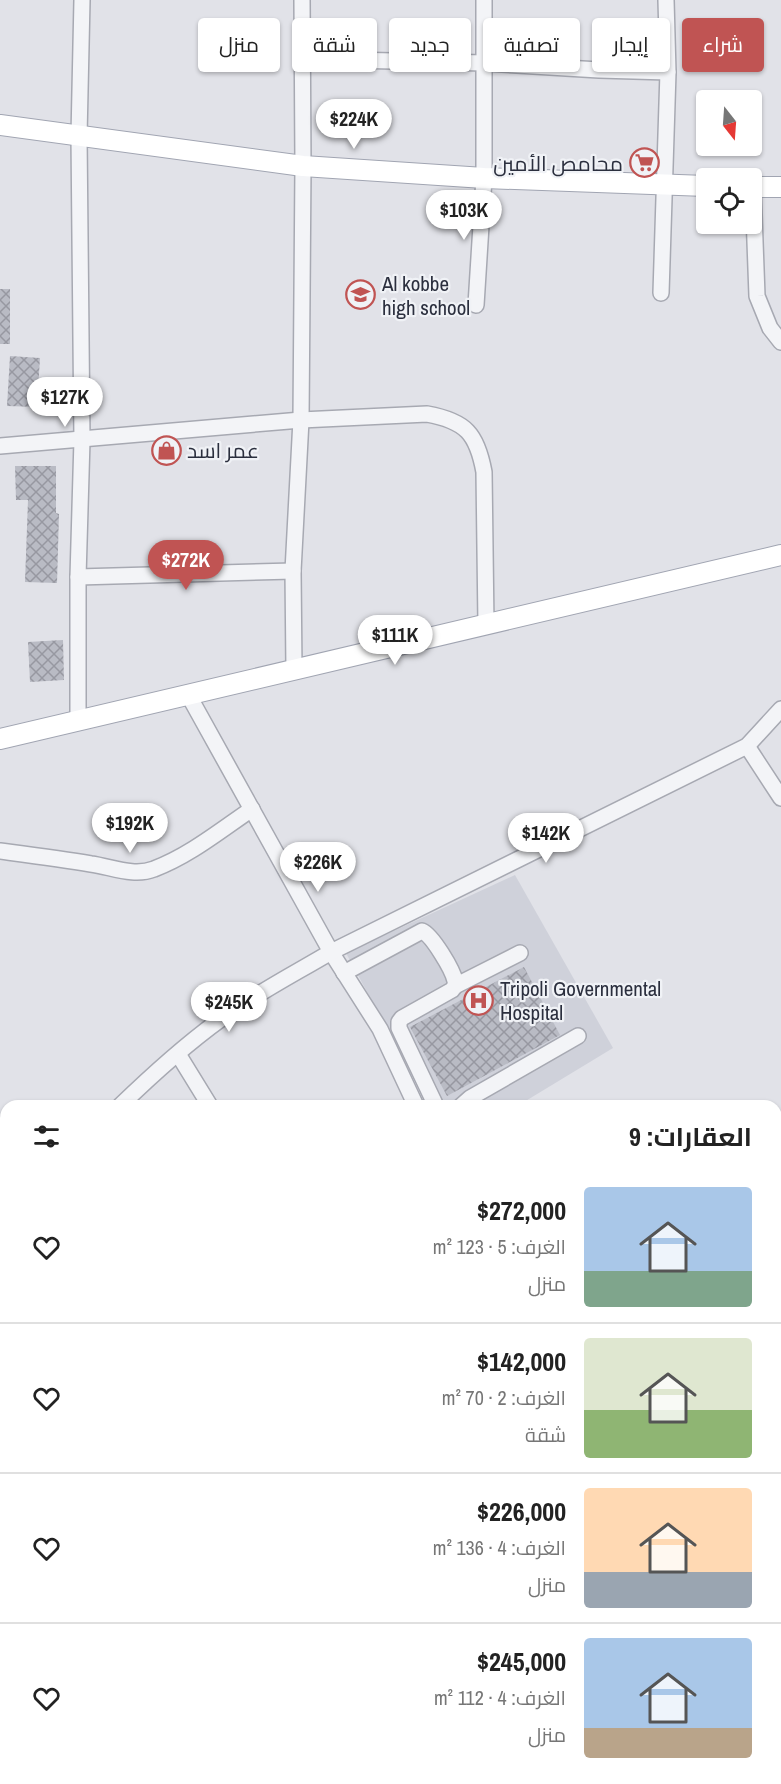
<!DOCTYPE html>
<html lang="ar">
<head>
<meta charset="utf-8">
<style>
  :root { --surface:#fff; --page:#f6f6f6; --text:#222; --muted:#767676; --line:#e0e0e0; --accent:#c05453 }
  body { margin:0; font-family:"Archivo Narrow",Cairo,sans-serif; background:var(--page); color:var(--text); direction:rtl; height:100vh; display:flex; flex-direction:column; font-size:22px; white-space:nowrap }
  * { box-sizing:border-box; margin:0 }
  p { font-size:20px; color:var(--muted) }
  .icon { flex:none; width:33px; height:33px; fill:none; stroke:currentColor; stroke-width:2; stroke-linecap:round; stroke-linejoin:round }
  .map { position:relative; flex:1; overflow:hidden; direction:ltr }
  .side { position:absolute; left:0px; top:1100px; width:782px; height:686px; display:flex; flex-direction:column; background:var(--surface); border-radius:18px 18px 0 0; box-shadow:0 2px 4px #0004; direction:rtl }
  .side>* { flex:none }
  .guide { position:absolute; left:18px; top:18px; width:746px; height:54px; direction:rtl; display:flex; gap:12px }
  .needle { width:39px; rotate:163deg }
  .fabs { position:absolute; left:696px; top:90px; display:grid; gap:12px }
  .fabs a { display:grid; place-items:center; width:66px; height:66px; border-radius:6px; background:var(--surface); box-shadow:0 2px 4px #0004; font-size:30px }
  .price { position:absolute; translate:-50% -51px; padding:0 14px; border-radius:21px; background:#fff; color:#222; font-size:20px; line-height:39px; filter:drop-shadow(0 2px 3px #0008) }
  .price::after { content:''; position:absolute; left:50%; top:36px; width:18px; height:14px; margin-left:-9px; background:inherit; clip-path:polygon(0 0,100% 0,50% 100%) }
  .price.selected { background:var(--accent); color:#fff }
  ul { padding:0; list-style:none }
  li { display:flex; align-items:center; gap:18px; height:150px; padding:0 30px }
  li+li { border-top:2px solid var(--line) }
  li span { display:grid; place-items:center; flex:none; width:168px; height:120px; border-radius:6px; color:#555 }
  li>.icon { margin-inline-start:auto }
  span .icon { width:72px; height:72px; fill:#fffc; stroke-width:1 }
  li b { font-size:26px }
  h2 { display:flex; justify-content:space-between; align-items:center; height:72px; padding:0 30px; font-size:26px }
  .pill { padding:0 21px; border-radius:6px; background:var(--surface); box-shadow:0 2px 4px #0004; font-size:21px; line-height:54px }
  .pill.selected { background:var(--accent); color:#fff }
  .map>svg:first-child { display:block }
  .built { fill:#cfd1da }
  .building { fill:url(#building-cross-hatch) }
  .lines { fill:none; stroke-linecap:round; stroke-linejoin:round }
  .minor-casing { stroke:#a7a9b2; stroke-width:18 }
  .major-casing { stroke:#a1a5b2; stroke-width:22 }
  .minor { stroke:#f3f4f7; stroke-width:15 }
  .major { stroke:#fff; stroke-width:20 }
  .labels { text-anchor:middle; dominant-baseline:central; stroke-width:4.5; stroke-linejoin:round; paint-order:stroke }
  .poi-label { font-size:21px; fill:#2b2f3e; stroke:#f0f2f6; text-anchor:start }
</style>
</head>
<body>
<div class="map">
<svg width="781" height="1784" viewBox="0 0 781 1784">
  <defs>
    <pattern id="building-cross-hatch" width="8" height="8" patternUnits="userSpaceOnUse" patternTransform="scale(1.5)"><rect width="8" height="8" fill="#b9bbc4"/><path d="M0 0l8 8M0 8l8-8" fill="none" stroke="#9798a1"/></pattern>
  </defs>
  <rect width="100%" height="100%" fill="#e1e2e8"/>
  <path class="built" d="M515,875L613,1048L519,1105H428L346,953Z"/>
  <g class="building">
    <rect x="0" y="289" width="10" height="55"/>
    <path d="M10,356L40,358L37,407L7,406Z"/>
    <path d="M15,466H56V513L59,514L57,583L25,582L28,500H16Z"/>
    <path d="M63,640L64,680L30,682L28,642Z"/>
    <path d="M524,967L560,1035L447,1096L410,1027Z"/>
  </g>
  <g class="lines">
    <defs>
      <g id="minor">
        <path d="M302,59L485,63L599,70L668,72"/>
        <path d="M753,187L757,296L770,328L781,342"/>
        <path d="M661,293L668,72L666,0"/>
        <path d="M476,305L484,178V0"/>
        <path d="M0,446L301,420L427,414C466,421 477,434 484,472L486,625"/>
        <path d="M78,577L293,571"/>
        <path d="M294,670L293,571L301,420L303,166L302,0"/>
        <path d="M189,696L331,952L380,1029L416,1106"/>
        <path d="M78,721V577L82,440L79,136L82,0"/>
        <path d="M747,746L781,798"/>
        <path d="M0,851C30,855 61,859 91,864C112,867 134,877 154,869C189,856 221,830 252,809"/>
        <path d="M344,973L422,931C432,935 453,970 455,981C456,986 455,986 452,990L402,1018L399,1022V1028L436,1106"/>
        <path d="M455,986L520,953"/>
        <path d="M178,1054L210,1106"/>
        <path d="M120,1106C152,1075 185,1045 221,1019C255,994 294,974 331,952L747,746L781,709"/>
        <path d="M461,1106L470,1098L578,1036"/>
        <path d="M0,1227L6,1232"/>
        <path d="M0,1248L6,1241"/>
        <path d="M0,1443L6,1447"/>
        <path d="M776,1504L781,1509"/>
        <path d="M776,1600L781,1594"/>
        <path d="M617,1784L621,1779"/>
        <path d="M635,1784L639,1779"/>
      </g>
      <g id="major">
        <path d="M0,125L303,166L484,178L706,186"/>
        <path d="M752,187H781"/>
        <path d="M0,739L781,555"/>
      </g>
    </defs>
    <use href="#minor" class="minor-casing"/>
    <use href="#major" class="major-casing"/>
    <use href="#minor" class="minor"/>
    <use href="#major" class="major"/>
  </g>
  <defs>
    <symbol id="supermarket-ring" viewBox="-11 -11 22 22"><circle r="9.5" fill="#f0f2f6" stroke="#c05453" stroke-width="1.5"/><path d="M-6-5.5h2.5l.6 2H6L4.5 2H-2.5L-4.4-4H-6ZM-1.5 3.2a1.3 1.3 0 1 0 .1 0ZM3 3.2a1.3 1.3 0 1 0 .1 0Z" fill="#c05453"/></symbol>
    <symbol id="school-ring" viewBox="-11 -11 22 22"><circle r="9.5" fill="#f0f2f6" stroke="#c05453" stroke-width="1.5"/><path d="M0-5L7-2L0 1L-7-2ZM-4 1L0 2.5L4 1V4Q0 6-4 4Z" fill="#c05453"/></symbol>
    <symbol id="shop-ring" viewBox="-11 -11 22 22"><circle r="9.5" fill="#f0f2f6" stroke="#c05453" stroke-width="1.5"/><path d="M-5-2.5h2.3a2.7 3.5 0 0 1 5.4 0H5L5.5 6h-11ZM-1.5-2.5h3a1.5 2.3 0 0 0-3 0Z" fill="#c05453"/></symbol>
    <symbol id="hospital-ring" viewBox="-11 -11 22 22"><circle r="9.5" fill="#f0f2f6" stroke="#c05453" stroke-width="1.5"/><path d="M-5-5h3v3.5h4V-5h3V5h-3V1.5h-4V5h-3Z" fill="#c05453"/></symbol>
  </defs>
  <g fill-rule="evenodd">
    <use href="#supermarket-ring" x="628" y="146" width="33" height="33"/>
    <use href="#school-ring" x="344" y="278" width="33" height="33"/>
    <use href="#shop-ring" x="150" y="434" width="33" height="33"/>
    <use href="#hospital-ring" x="462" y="984" width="33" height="33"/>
  </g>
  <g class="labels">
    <g class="poi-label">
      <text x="623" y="163" text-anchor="end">محامص الأمين</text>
      <text x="382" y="283">Al kobbe<tspan x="382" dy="24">high school</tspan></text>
      <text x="187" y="450">عمر اسد</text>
      <text x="500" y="988">Tripoli Governmental<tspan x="500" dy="24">Hospital</tspan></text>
    </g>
  </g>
</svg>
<div class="fabs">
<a><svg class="needle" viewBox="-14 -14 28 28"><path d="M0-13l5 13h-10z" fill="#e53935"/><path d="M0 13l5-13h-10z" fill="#767676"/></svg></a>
<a><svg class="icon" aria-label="locate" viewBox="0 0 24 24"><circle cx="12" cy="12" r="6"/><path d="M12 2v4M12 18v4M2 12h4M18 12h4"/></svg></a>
</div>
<b class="price" style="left:354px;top:150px">$224K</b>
<b class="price" style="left:464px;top:241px">$103K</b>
<b class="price" style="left:65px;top:428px">$127K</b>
<b class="price selected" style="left:186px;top:591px">$272K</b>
<b class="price" style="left:395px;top:666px">$111K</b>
<b class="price" style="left:130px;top:854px">$192K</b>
<b class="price" style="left:546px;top:864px">$142K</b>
<b class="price" style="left:318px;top:893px">$226K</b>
<b class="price" style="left:229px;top:1033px">$245K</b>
<div class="guide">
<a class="pill selected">شراء</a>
<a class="pill">إيجار</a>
<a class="pill">تصفية</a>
<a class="pill">جديد</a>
<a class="pill">شقة</a>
<a class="pill">منزل</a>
</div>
<section class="side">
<h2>العقارات: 9<svg class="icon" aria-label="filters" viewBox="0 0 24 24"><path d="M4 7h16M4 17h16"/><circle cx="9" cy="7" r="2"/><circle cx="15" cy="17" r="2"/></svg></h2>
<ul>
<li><span style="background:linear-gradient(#a9c7e8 70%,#7fa58c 0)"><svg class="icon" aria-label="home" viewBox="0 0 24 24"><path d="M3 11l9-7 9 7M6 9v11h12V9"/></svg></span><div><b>$272,000</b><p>الغرف: 5 · 123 m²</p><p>منزل</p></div><svg class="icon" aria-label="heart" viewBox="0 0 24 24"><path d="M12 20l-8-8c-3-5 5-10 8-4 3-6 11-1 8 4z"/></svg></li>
<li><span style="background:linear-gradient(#dfe7d0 60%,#8fb573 0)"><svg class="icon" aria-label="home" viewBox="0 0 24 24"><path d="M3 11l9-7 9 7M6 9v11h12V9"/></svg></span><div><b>$142,000</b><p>الغرف: 2 · 70 m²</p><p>شقة</p></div><svg class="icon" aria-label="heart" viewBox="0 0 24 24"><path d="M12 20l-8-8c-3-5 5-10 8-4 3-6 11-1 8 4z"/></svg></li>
<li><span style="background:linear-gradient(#ffd9b3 70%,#9aa5b1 0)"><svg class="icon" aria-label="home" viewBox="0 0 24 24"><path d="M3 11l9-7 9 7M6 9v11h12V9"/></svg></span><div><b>$226,000</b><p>الغرف: 4 · 136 m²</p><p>منزل</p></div><svg class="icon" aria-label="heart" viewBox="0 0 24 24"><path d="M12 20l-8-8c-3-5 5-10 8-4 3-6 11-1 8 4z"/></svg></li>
<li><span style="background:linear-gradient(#a9c7e8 75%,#b9a48a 0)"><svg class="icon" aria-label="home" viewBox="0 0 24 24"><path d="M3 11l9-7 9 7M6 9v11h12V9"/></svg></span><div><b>$245,000</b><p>الغرف: 4 · 112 m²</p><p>منزل</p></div><svg class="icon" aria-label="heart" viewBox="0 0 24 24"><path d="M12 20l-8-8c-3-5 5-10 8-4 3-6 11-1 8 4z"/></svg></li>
</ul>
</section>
</div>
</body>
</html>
